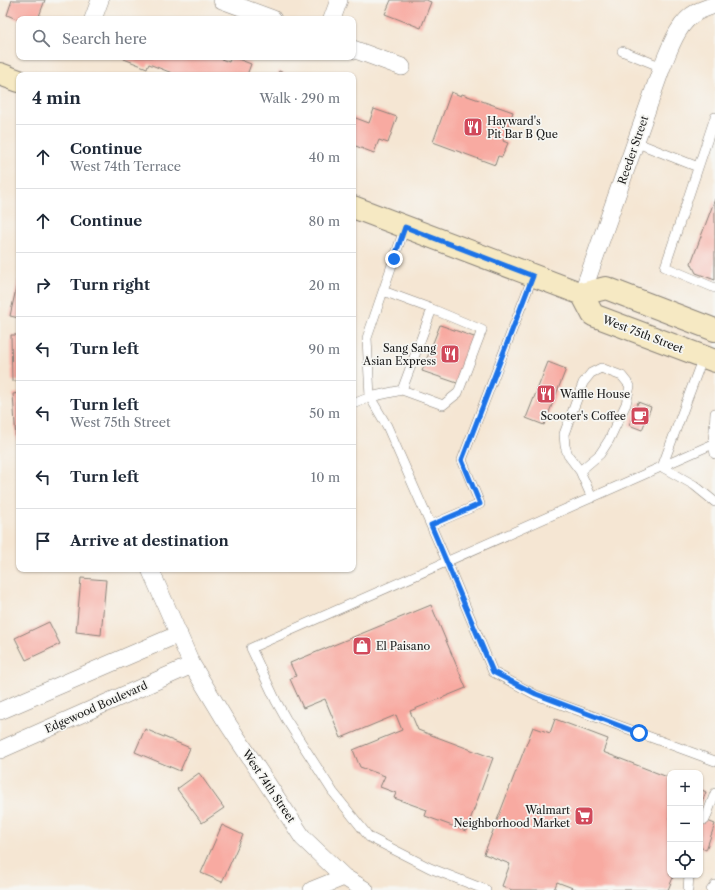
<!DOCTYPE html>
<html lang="en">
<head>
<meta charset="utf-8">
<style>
  :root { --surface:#fff; --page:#f2f2f3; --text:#1f2937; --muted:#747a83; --line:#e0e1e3 }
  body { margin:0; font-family:"Libre Caslon Text",serif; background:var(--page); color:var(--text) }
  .controls { position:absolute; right:12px; bottom:12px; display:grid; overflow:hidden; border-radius:8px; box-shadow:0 1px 3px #0004 }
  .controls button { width:36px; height:36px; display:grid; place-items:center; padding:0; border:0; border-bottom:1px solid var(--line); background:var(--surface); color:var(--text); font:20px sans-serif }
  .stop { position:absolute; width:12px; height:12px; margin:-9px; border:3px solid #1a73e8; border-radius:50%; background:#fff }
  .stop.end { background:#1a73e8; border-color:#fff; box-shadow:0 1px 4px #0008 }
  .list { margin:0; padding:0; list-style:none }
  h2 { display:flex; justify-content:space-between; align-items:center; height:52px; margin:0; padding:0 16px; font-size:17px }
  h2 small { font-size:13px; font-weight:400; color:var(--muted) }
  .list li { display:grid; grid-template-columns:26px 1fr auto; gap:12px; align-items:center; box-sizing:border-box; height:64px; padding:0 16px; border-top:1px solid var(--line) }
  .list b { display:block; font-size:15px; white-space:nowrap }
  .list p { margin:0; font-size:13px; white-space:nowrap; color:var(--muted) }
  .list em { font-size:13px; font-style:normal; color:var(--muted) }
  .icon { flex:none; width:22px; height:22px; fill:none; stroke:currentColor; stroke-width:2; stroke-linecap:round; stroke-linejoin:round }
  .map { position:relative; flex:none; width:715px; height:890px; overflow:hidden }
  .search { position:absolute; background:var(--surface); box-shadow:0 1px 3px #0004; left:16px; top:16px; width:340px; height:44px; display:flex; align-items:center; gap:10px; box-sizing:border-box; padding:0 14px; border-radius:8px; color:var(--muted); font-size:15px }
  .panel { position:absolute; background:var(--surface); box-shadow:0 1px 3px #0004; left:16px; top:72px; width:340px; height:500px; border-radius:8px }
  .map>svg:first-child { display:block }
</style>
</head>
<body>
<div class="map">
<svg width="715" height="890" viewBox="0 0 715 890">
  <rect width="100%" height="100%" fill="#f6f6f2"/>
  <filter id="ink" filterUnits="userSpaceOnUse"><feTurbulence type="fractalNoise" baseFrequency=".025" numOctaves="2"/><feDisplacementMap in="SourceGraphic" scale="8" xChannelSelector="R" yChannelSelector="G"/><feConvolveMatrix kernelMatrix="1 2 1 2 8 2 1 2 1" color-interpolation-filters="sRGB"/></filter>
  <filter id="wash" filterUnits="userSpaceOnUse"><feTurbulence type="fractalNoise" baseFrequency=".012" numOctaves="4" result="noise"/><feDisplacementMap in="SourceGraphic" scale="16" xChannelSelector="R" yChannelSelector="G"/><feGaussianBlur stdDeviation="0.9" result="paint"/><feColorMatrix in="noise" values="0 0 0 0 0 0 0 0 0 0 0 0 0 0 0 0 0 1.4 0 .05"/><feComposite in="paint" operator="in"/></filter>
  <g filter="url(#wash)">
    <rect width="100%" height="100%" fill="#f5e6d3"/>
    <g id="blocks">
      <!-- building -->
      <path fill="#f8aaa1" d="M12,0H45L38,19L19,20L7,15Z
        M391,0H426L431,2L421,28L385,14Z
        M124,57H216L229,62L231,57H233L251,64L247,75H177L149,64L147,68L124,59Z
        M279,71L289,75H277Z
        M451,92L461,96L462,94L513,112L503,141L508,143L502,157L498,156L495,165L433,142Z
        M374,109L397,117L388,143L379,140L374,153L353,145V117L369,123Z
        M715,199V280L696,273L691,263Z
        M18,280H19V318L10,316Z
        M440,325L477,338L460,384L422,371Z
        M11,335H19V381H12Z
        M548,362L566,369L544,425L526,418Z
        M19,393V440H16L13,394Z
        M638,402L651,407L642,430L629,425Z
        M81,578L106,580L101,635L76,632Z
        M431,605L466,688L410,711L418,730L493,758L466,831L425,816L427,810L394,798L396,793L380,787L385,776L360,767L353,750L402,730L396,715L341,738L325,699L303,708L290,679L296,676L290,663Z
        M49,622L60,644L26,660L15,638Z
        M555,719L608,739L603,752L670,778V875H674L668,890H578L557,882L554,890H512L502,886L510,864L484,854L533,727L550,733Z
        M145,729L190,748L180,771L135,752Z
        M199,773L224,808L202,823L177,789Z
        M700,789L706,792L700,807Z
        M700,818L715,824L706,850L700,847Z
        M222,825L243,835L222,882L201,873Z"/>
    </g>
  </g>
  <g filter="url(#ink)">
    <use href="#blocks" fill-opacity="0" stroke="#888178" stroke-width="1"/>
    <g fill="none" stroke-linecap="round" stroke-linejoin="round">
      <!-- service casing -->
      <g stroke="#888178" stroke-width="10">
        <path id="service" d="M622,51L662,67
          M715,117L665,267L715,288
          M635,142L698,167
          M405,227L367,338L370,397L387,426L447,562L493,672L536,695L715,761
          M402,390L443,405L458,393L482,330L432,309
          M353,404L370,397L402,390L432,309L383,291
          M715,413L713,444L715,454
          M662,467L703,357
          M662,467L694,485L715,502
          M580,471L600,454L609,440L626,404L630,386L622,376L601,368L591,373L583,383L564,434L565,446L568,455L580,471L592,498
          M431,525L480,504L462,460L533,276
          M705,820L715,793
          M486,890L430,868L369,837L333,792L286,719L276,701L251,648L713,444
          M688,890L689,875
          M711,890L715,885"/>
      </g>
      <!-- minor casing -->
      <g stroke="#888178" stroke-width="18">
        <path id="minor" d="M222,0L273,19
          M93,19L100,0
          M332,19L339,0
          M353,49L402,67
          M582,294L662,67C670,48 678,22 697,12C703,9 709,7 715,5
          M150,569L192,665L224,718L303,838L344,877L365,890
          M0,711L179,634
          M0,750L192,665
          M312,890L344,877"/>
      </g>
      <!-- secondary casing -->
      <g stroke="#888178" stroke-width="24">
        <path id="secondary" d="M0,74L19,81
          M353,207L582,294L606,288L715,330
          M582,294L593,315L715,361"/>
      </g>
      <!-- service -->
      <use href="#service" stroke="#fff" stroke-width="9"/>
      <!-- minor -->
      <use href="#minor" stroke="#fff" stroke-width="17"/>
      <!-- secondary -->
      <use href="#secondary" stroke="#f6e9c3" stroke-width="22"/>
    </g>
  </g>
  <g fill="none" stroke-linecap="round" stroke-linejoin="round" filter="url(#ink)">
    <!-- route -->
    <path stroke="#1a73e8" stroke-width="5" d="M394,259L405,227L533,276L462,460L480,504L431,525L493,672L536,694L639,733"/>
  </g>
  <!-- icons -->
  <defs>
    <g id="restaurant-square" transform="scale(1)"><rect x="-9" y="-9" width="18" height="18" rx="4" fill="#d1495b" stroke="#f6f6f2"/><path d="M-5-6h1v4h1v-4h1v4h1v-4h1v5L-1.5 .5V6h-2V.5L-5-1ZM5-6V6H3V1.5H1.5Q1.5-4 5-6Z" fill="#fff"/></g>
    <g id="cafe-square" transform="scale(1)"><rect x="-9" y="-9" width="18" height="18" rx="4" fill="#d1495b" stroke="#f6f6f2"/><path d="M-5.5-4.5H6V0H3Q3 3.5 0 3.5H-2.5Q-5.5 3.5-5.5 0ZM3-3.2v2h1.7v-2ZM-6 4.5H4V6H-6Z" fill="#fff"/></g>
    <g id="shop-square" transform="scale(1)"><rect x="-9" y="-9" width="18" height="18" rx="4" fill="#d1495b" stroke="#f6f6f2"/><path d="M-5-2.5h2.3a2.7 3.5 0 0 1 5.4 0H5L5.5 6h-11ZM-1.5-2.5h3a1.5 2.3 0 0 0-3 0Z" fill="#fff"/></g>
    <g id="supermarket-square" transform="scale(1)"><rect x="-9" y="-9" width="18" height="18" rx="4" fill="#d1495b" stroke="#f6f6f2"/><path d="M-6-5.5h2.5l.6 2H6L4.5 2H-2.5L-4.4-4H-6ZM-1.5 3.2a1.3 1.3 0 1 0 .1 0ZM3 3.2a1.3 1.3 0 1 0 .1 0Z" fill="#fff"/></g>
  </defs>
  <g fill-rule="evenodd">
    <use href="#restaurant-square" x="473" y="127"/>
    <use href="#restaurant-square" x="450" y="354"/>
    <use href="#restaurant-square" x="546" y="394"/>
    <use href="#cafe-square" x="640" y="416"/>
    <use href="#shop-square" x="362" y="646"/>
    <use href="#supermarket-square" x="584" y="816"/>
  </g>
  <g text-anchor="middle" stroke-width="3.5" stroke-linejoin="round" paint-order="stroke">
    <!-- poi labels -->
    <g font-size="11" fill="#1c1c1c" stroke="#f6f6f2" text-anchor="start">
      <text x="487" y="125">Hayward's<tspan x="487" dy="13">Pit Bar B Que</tspan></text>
      <text x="436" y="352" text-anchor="end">Sang Sang<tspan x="436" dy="13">Asian Express</tspan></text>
      <text x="560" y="398">Waffle House</text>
      <text x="626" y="420" text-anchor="end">Scooter's Coffee</text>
      <text x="376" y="650">El Paisano</text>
      <text x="570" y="814" text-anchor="end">Walmart<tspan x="570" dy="13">Neighborhood Market</tspan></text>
    </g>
    <!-- street labels -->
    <g font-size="11" fill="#1c1c1c" stroke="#f6f6f2">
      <text transform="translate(633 150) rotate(-71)" y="4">Reeder Street</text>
      <text transform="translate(643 334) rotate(21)" y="4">West 75th Street</text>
      <text transform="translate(96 707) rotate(-24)" y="4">Edgewood Boulevard</text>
      <text transform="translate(269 786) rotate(56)" y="4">West 74th Street</text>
    </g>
  </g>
</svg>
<div class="controls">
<button>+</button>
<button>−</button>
<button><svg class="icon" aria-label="locate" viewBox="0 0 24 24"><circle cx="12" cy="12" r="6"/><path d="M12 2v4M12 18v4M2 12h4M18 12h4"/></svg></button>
</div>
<div class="stop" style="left:639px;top:733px"></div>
<div class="stop end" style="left:394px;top:259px"></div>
<div class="search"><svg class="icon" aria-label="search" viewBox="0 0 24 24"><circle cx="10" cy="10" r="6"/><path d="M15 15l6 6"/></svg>Search here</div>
<section class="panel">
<h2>4 min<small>Walk · 290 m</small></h2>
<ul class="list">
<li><svg class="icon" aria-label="ahead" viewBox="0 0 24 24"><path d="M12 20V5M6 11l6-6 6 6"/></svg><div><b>Continue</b><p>West 74th Terrace</p></div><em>40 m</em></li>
<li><svg class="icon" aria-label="ahead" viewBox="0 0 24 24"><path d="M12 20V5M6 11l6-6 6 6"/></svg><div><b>Continue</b></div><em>80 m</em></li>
<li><svg class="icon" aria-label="right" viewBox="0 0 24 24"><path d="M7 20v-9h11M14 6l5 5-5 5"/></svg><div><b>Turn right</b></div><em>20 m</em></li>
<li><svg class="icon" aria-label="left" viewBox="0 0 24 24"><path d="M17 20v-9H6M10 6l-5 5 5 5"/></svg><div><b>Turn left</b></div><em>90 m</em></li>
<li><svg class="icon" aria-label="left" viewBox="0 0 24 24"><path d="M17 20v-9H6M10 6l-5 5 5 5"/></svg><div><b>Turn left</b><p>West 75th Street</p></div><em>50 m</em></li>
<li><svg class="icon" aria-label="left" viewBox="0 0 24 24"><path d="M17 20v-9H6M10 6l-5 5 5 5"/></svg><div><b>Turn left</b></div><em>10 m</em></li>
<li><svg class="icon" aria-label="arrive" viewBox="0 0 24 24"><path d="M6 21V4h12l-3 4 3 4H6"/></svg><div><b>Arrive at destination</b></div></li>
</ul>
</section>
</div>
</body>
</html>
